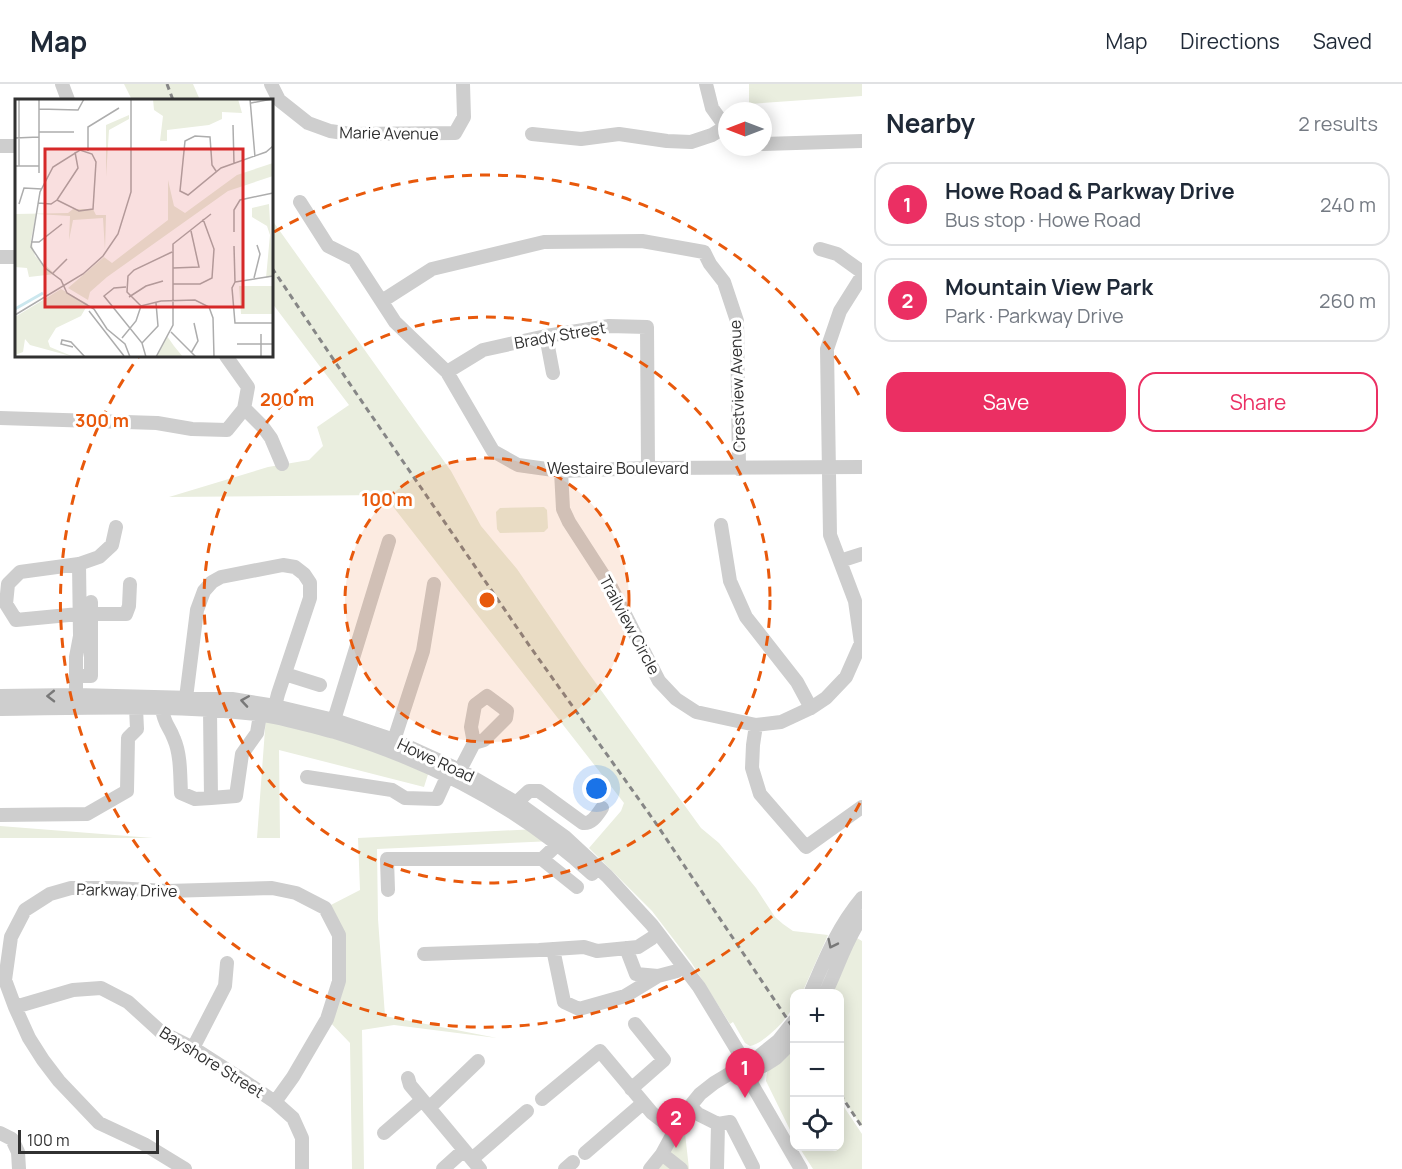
<!DOCTYPE html>
<html lang="en">
<head>
<meta charset="utf-8">
<style>
  :root { --surface:#fff; --page:#f6f6f7; --text:#1f2937; --muted:#747a83; --line:#e0e1e3; --accent:#eb2f63 }
  body { margin:0; font-family:Manrope,sans-serif; background:var(--page); color:var(--text) }
  .controls { position:absolute; right:18px; bottom:18px; display:grid; overflow:hidden; border-radius:12px; box-shadow:0 3px 15px #0003 }
  .controls button { width:54px; height:54px; display:grid; place-items:center; padding:0; border:0; border-bottom:2px solid var(--line); background:var(--surface); color:var(--text); font:30px sans-serif }
  .compass { position:absolute; left:718px; top:18px; width:54px; height:54px; border-radius:50%; background:var(--surface); box-shadow:0 3px 15px #0003; rotate:270deg }
  .scale { position:absolute; left:18px; bottom:15px; width:141px; box-sizing:border-box; padding-left:6px; border:3px solid #313131; border-top:0; font-size:16px; line-height:21px; white-space:nowrap; color:#313131; -webkit-text-stroke:4px #fff; paint-order:stroke }
  .you { position:absolute; left:597px; top:705px; width:21px; height:21px; margin:-15px; border:4px solid #fff; border-radius:50%; background:#1a73e8; box-shadow:0 0 0 9px #1a73e833 }
  .badge { display:grid; place-items:center; width:39px; height:39px; border-radius:50%; background:var(--accent); color:#fff; font-size:20px; font-weight:700 }
  .pin { position:absolute; translate:-50% -50px; filter:drop-shadow(0 2px 3px #0008) }
  .pin::after { content:''; position:absolute; top:32px; width:21px; height:18px; background:inherit; clip-path:polygon(0 0,100% 0,50% 100%) }
  .list { margin:0; padding:0; list-style:none }
  h2 { display:flex; justify-content:space-between; align-items:center; height:78px; margin:0; padding:0 24px; font-size:26px }
  h2 small { font-size:20px; font-weight:400; color:var(--muted) }
  .list li { display:grid; grid-template-columns:39px 1fr auto; gap:18px; align-items:center; box-sizing:border-box; height:84px; margin:0 12px 12px; padding:0 12px; border:2px solid var(--line); border-radius:18px }
  .list b { display:block; font-size:22px; white-space:nowrap }
  .list p { margin:0; font-size:20px; white-space:nowrap; color:var(--muted) }
  .list em { font-size:20px; font-style:normal; color:var(--muted) }
  .actions { display:flex; gap:12px; padding:18px 24px }
  .actions a { flex:1; padding:14px 0; border:2px solid var(--accent); border-radius:18px; text-align:center; font-size:21px; color:var(--accent) }
  .actions .main { background:var(--accent); color:#fff }
  .icon { flex:none; width:33px; height:33px; fill:none; stroke:currentColor; stroke-width:2; stroke-linecap:round; stroke-linejoin:round }
  .map { position:relative; flex:none; width:862px; height:1085px; overflow:hidden }
  header { display:flex; align-items:center; gap:36px; box-sizing:border-box; height:84px; padding:0 30px; background:var(--surface); border-bottom:2px solid var(--line) }
  header strong { font-size:28px }
  nav { display:flex; gap:33px; margin-inline-start:auto; font-size:21px }
  main { display:flex }
  aside { flex:1; background:var(--surface) }
  .map>svg:first-child { display:block }
</style>
</head>
<body>
<header>
<strong>Map</strong>
<nav><a>Map</a><a>Directions</a><a>Saved</a></nav>
</header>
<main>
<div class="map">
<svg width="862" height="1085" viewBox="0 0 862 1085">
  <rect width="100%" height="100%" fill="#fff"/>
  <!-- green -->
  <path fill="#eaeedf" d="M124,0H193L200,16H132Z
    M749,0H862V12L749,20Z
    M272,136L451,387L481,442L517,485L582,580L701,744L719,759L756,804L775,833L783,840L793,847L828,851L802,909L794,910C794,913 795,916 794,919C792,932 763,960 750,962L745,959L733,938L730,940L691,878L652,827L589,764L621,727L624,719L384,411L169,413L268,383L309,376L323,362L317,343L349,321L272,219Z
    M544,423L547,426L548,444L544,448L500,449L497,445L496,428L500,424Z
    M266,632L430,684L424,703L279,666L280,754H257Z
    M0,742L153,754H0Z
    M536,745L554,757L377,765L378,835L385,932L497,954L394,941L362,946L364,1085H352L350,959L327,935L339,851L325,824L360,806L358,754Z
    M850,850L862,857V1043L840,1010V910H825Z
    M794,966V1054L766,997L767,988Z
    M840,1017L862,1050V1085H813L799,1063L840,1062Z
    M683,1031L689,1085H650Z"/>
  <g fill="none" stroke-linecap="round" stroke-linejoin="round">
    <!-- minor -->
    <path stroke="#cecece" stroke-width="14" d="M62,0L68,16
      M271,0L279,16L308,39L330,47L351,50L455,49L464,33L463,0
      M706,0L712,24L727,45
      M532,50L581,55L619,50L667,57L691,58L712,51L725,43
      M763,60L862,57
      M0,62H16
      M300,118L328,162L354,175L395,238L447,288L493,367L518,381L561,387L648,384L862,383
      M820,165L837,170L862,188
      M0,173H16
      M382,217L432,185L544,158L642,157L704,168L710,180L724,198L737,237L739,385
      M546,252L553,289
      M447,288L483,266L546,252L609,242L647,243L648,384
      M244,324L263,343L271,354L282,380
      M0,334L157,339L192,345L227,346L244,325L248,303L226,272
      M561,387L563,425L569,438L611,503L659,597L676,615L696,628L756,641L781,638L811,624L826,614L846,593L861,559L855,517L830,451L827,265L840,227L862,192
      M721,441L730,497L746,533L797,598L811,624
      M840,477L862,470
      M79,530L16,536L6,520L8,500L20,488L79,480L99,473L112,461L116,443
      M91,530H126L129,522L130,500
      M285,590L320,601
      M76,592H91V518
      M76,611V573L80,552L79,480
      M0,612L76,611L232,615L275,622L334,636L394,656L460,686L522,722L565,753L607,792L652,841L699,903L739,969L743,985L801,1085
      M186,614L197,526L204,507L212,498L221,493L283,481L295,483L304,490L310,499V514L278,610L275,622
      M162,624C164,641 169,641 174,655C181,671 180,692 181,709L195,715L211,714L210,626
      M0,625C88,624 176,620 264,631C288,635 312,642 335,648C429,677 520,723 592,790
      M334,636L389,457
      M756,641L753,661L752,684L760,710L806,763L862,723
      M394,656L423,567L434,500
      M460,686L474,659L471,643L475,621L487,612L507,627L506,634L484,656L474,659
      M307,693L392,706L405,714L437,715L447,693
      M211,714L236,712L242,670L257,649L260,631
      M517,718L529,707H539L583,739C592,740 597,731 602,724
      M0,731L87,730L127,707L128,654L137,645L136,624
      M542,775L577,803
      M388,806L387,775H542L558,760
      M626,864L636,890L658,892L677,887
      M553,865L564,918L579,925L625,912L658,892
      M424,870L539,866L584,863L597,867L638,863L652,854
      M810,910C825,875 837,844 862,814
      M825,910C838,884 845,857 862,833
      M15,923L73,906L101,904L128,918L161,948L193,964L238,993L275,1018L293,1034L302,1054V1085
      M193,964L225,902L227,879
      M743,985L778,957L794,937
      M408,994L410,1001L480,1085
      M631,1005L664,976L635,940
      M542,1015L600,967L652,1029L665,1039L677,1042
      M690,1022L698,1030L718,1040
      M429,1024L478,977
      M0,1049L12,1055L18,1068L19,1085
      M384,1049L422,1016
      M585,1069L643,1019
      M662,1070L681,1085
      M472,1075L527,1027
      M185,1085L144,1060L99,1039L59,997L43,976L29,954L15,923L5,896L11,853L25,826L50,810L71,804H114L167,807L272,804L296,809L325,824L339,851V897L327,935L293,993L275,1018
      M443,1085L464,1066
      M565,1085L573,1078
      M650,1085L662,1070L683,1031L700,1010L714,999L729,990L743,985L758,984L765,981L776,974L794,956
      M717,1085L718,1040L730,1038L753,1083"/>
    <!-- rail -->
    <path stroke="#868686" stroke-width="3" stroke-dasharray="6 4.5" stroke-linecap="butt" d="M167,0L173,16
      M272,184L356,309L531,564L655,738L794,945
      M840,1010L862,1043"/>
  </g>
  <!-- one-way arrows -->
  <defs><path id="oneway-chevron" d="M-2-3.5L2.5 0L-2 3.5" fill="none" stroke-width="1.6" stroke-linecap="round" stroke-linejoin="round" transform="scale(1.5)"/></defs>
  <g stroke="#787878">
    <use href="#oneway-chevron" transform="translate(51 612) rotate(179)"/>
    <use href="#oneway-chevron" transform="translate(245 617) rotate(-171)"/>
    <use href="#oneway-chevron" transform="translate(832 860) rotate(116)"/>
  </g>
  <!-- distance rings -->
  <circle cx="487" cy="516" r="142" fill="#e8590c" fill-opacity=".12"/>
  <g fill="none" stroke="#e8590c" stroke-width="3" stroke-dasharray="10 8">
    <circle cx="487" cy="516" r="142"/>
    <circle cx="487" cy="516" r="283"/>
    <path d="M860 719A425 425 0 1 1 139 272M274 148A425 425 0 0 1 860 313"/>
  </g>
  <g text-anchor="middle" stroke-width="6" stroke-linejoin="round" paint-order="stroke">
    <!-- street labels -->
    <g font-size="16" fill="#313131" stroke="#fff">
      <text transform="translate(389 49) rotate(1)" y="6">Marie Avenue</text>
      <text transform="translate(560 251) rotate(-10)" y="6">Brady Street</text>
      <text transform="translate(737 302) rotate(-92)" y="6">Crestview Avenue</text>
      <text x="618" y="390">Westaire Boulevard</text>
      <text transform="translate(630 541) rotate(62)" y="6">Trailview Circle</text>
      <text transform="translate(436 676) rotate(25)" y="6">Howe Road</text>
      <text transform="translate(127 806) rotate(1)" y="6">Parkway Drive</text>
      <text transform="translate(212 978) rotate(32)" y="6">Bayshore Street</text>
    </g>
  </g>
  <!-- overview -->
  <g transform="translate(15 15)">
    <rect width="258" height="258" fill="#fff"/>
    <path d="M138,0H223L227,14L207,13V20L194,26L152,31V42H145L148,17L139,11ZM114,16V20L94,31L91,78V26ZM258,64V77L213,92L92,178L75,193L73,201L53,189L89,158L97,164L153,121V81L159,107L170,114L222,76ZM254,105L258,177L251,179L255,136L252,127L237,118V109ZM58,110H78L81,116H91L90,151L88,119L58,121L54,141L55,117L21,115L16,141L20,157L40,175L14,178L12,169L0,168V115L53,114ZM224,187H258V215H226ZM46,190L73,205L66,217L41,229L33,242L35,248L59,258L15,246L10,240L8,253L0,256V218ZM152,237L159,247L168,258H141Z" fill="#eaeedf"/>
    <path fill="none" stroke="#cbe7ee" stroke-width="3" d="M0,210L28,194"/>
    <path fill="none" stroke="#adadad" stroke-width="1.5" d="M24,0V74M235,0L240,58M236,4L257,0M24,10L63,11L69,0M218,26L219,65M24,33H59M0,39L24,38M73,52V28L104,9M0,67H24M4,67V0M201,72L197,66L195,38L180,37L170,42L165,92L173,96L206,69L251,53L258,47M42,101L64,112L78,110L81,63L77,55L65,51L38,68L25,93L16,148L30,169L46,181L52,194L79,210L92,230L110,245L115,258M23,104L36,105L42,101L63,69L60,53M4,105L9,89L27,90M219,133V111L225,101L258,94M16,143H24L47,125M219,147L220,183M157,153L119,171L113,177L112,193L126,207L146,202L180,201L194,208L198,219L199,258M158,169L184,168L176,132M38,174L52,160M239,179L245,155L242,146M220,183L217,189L220,224H258M220,183L258,177M158,185H185L197,179L199,150L188,120M111,188L99,189L89,197L127,244L131,258M114,198L131,187L148,182M74,212L109,257M0,216L68,175L88,157L103,135L116,93V0M156,233L181,258M107,239L121,222L126,207M127,244L143,227L141,204M222,245H258M58,248L46,245L47,241L56,243L70,258M176,254L183,242L179,224M141,258L158,226V145L196,115M246,258V235"/>
    <path fill="#d62828" fill-opacity="0.15" stroke="#d62828" stroke-width="3" d="M30,50H228V208H30Z"/>
    <rect width="258" height="258" fill="none" stroke="#313131" stroke-width="3"/>
  </g>
  <circle cx="487" cy="516" r="9" fill="#e8590c" stroke="#fff" stroke-width="3"/>
  <g font-size="18" text-anchor="middle" font-weight="bold" fill="#e8590c" stroke="#fff" stroke-width="6" stroke-linejoin="round" paint-order="stroke">
    <text x="287" y="322">200 m</text>
    <text x="102" y="343">300 m</text>
    <text x="387" y="422">100 m</text>
  </g>
</svg>
<div class="controls">
<button>+</button>
<button>−</button>
<button><svg class="icon" aria-label="locate" viewBox="0 0 24 24"><circle cx="12" cy="12" r="6"/><path d="M12 2v4M12 18v4M2 12h4M18 12h4"/></svg></button>
</div>
<svg class="compass" viewBox="-18 -18 36 36"><path d="M0-13l5 13h-10z" fill="#e53935"/><path d="M0 13l5-13h-10z" fill="#747a83"/></svg>
<div class="scale">100 m</div>
<div class="you"></div>
<div class="pin badge" style="left:745px;top:1014px">1</div>
<div class="pin badge" style="left:676px;top:1064px">2</div>
</div>
<aside>
<h2>Nearby<small>2 results</small></h2>
<ul class="list">
<li><span class="badge">1</span><div><b>Howe Road &amp; Parkway Drive</b><p>Bus stop · Howe Road</p></div><em>240 m</em></li>
<li><span class="badge">2</span><div><b>Mountain View Park</b><p>Park · Parkway Drive</p></div><em>260 m</em></li>
</ul>
<div class="actions"><a class="main">Save</a><a>Share</a></div>
</aside>
</main>
</body>
</html>
